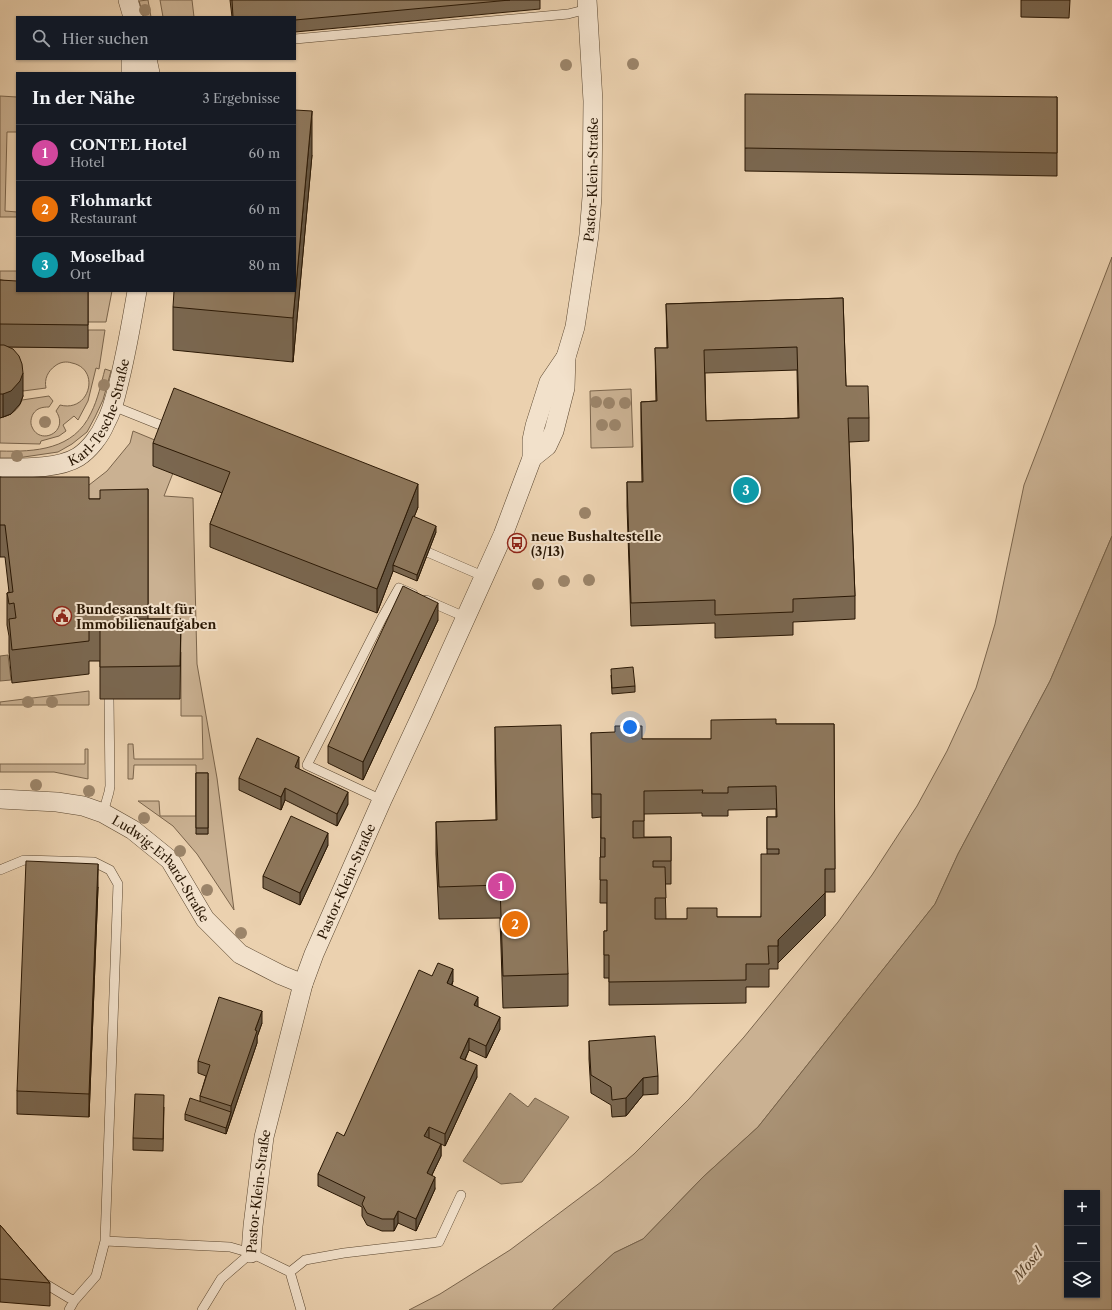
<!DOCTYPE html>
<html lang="de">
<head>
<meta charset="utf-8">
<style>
  :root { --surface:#171b24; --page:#242831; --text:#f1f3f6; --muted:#9ea1a6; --line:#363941; --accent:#db2777 }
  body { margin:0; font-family:"Libre Caslon Text",serif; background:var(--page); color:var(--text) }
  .controls { position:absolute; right:12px; bottom:12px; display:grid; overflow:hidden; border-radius:0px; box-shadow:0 1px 3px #0004 }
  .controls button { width:36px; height:36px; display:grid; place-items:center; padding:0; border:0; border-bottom:1px solid var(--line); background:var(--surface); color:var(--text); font:20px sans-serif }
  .you { position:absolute; left:630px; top:727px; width:14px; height:14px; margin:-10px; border:3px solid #fff; border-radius:50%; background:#1a73e8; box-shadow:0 0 0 6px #1a73e833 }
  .badge { display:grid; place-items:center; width:26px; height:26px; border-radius:50%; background:var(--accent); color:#fff; font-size:13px; font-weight:700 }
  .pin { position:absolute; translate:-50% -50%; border:2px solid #fff; box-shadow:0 1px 4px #0006 }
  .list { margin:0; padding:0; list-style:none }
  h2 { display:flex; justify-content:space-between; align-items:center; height:52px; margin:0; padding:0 16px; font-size:17px }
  h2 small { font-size:13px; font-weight:400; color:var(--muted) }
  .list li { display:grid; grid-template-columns:26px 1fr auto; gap:12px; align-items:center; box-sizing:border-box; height:56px; padding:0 16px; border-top:1px solid var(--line) }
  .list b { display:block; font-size:15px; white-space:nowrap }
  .list p { margin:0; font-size:13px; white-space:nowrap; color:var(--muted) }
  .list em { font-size:13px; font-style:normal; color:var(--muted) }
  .icon { flex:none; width:22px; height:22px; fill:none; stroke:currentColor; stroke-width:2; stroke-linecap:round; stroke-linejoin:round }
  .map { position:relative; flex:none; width:1112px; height:1310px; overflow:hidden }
  .search { position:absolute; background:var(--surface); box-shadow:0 1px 3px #0004; left:16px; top:16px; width:280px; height:44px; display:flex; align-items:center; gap:10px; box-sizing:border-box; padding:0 14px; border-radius:0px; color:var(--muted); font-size:15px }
  .panel { position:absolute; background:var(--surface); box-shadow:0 1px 3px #0004; left:16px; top:72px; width:280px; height:220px; border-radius:0px }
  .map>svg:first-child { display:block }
</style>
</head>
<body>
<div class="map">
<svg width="1112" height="1310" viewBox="0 0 1112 1310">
  <rect width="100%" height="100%" fill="#ebd1af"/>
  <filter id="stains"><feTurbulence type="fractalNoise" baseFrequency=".005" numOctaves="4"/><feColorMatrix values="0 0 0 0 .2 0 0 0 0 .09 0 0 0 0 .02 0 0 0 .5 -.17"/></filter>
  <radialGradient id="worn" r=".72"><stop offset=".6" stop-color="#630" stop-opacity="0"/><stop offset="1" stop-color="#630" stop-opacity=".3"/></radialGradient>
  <!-- green -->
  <path fill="#cab192" stroke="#7a644b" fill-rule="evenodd" d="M148,0L151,17H144L139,1Z
    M160,0H192L194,17H163Z
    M0,96L17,97V132H7L5,211L17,212V217H0Z
    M1112,257V536L1050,681L958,854L935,904L758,1127L703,1177L643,1239L614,1253L552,1310H409L440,1294L510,1250L601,1182L634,1154L689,1099L744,1037L838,922L872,875L917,806L947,751L976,688L995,624L1024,485Z
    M0,271H17V291H112L106,322H88L0,304Z
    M88,330H105L99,369L96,368L88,401L78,420L74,416L63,425L66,431L59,436L41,441L40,444L0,443V418C11,415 18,411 22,400L49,396L53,401L49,407C42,407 37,408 33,414C31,418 30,423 32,427C40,446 70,432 56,411L60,405C90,413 101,369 72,363C66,361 60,362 55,366C48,371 44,379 46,388L23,391L22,387L0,347L88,348Z
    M105,369L111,371L103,400L95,417L87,432L72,444L58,452L17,458H0V451C35,452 74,450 91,413C98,399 101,384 105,369Z
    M631,389L633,447L591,448L590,391Z
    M133,431L162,443L173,473L164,496L193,498L197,664L217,778L234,910L197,854L173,826L138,801H159L160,816H196V765H134L133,779H128V744H133L134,759H203L202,716H181V652L0,488L89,485L107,471L130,443ZM208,779V834H196Z
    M89,691V705H0V702Z
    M85,749H88V779L54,772H0V764H85Z"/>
  <!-- water -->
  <path fill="#a99275" stroke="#766148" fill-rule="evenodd" d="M1112,536V1310H552L614,1253L643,1239L703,1177L758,1127L935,904L958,854L1050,681ZM1067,1193H1097V1295H1067Z
    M8,655L11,680L0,681V656Z
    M510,1093L528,1107L535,1098L569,1117L522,1182L501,1184L463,1161Z"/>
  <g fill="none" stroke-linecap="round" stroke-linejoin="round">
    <!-- lane casing -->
    <g stroke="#5a462f" stroke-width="10">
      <path id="lane" d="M295,39L568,14L588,9
        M113,406L168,428
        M418,548L485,577
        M426,600L465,617
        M382,800L307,765L382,618L399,588L413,594
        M103,813L109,792L110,786L109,699
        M0,870L24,860L94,862L110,870L118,884L105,1241L230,1247L251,1253L290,1272L301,1310
        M290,1272L305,1260L344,1253L439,1242L461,1195
        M42,1280L44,1283L74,1301L96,1276L105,1241
        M69,1310L74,1301
        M202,1310L221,1279L251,1253"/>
    </g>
    <!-- street casing -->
    <g stroke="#5a462f" stroke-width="20">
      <g id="street">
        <path d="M128,0L133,17"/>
        <path d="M131,59V73"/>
        <path d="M147,59L150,73"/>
        <path id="s1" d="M532,458L547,446L554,431L565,388L566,357L575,327L589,235L592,197L593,101L587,0"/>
        <path id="s2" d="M0,468C22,468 59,469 78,457C89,450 100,436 105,424C113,410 116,394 120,378C127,349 132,320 137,291"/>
        <path id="s3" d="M0,799L57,802L83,806L103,813L133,830L170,860L205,919L240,954L281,975L303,984"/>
        <path id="s4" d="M251,1253L253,1226L264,1137L303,984L314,954L382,800L423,712L503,535L532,458V440L535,426L549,382L566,357"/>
      </g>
    </g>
    <!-- lane -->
    <use href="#lane" stroke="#f2e1cb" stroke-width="9"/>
    <!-- street -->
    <use href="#street" stroke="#f2e1cb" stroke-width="19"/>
  </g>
  <!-- trees -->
  <g fill="#9b8469">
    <circle cx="145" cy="10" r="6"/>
    <circle cx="633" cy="64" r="6"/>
    <circle cx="566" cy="65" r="6"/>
    <circle cx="104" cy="385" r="6"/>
    <circle cx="596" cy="402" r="6"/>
    <circle cx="609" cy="403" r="6"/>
    <circle cx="625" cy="403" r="6"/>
    <circle cx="45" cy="422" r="6"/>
    <circle cx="602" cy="425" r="6"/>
    <circle cx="615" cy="425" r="6"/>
    <circle cx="17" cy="456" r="6"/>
    <circle cx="585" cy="513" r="6"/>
    <circle cx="589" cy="580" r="6"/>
    <circle cx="564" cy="581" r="6"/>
    <circle cx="538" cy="584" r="6"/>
    <circle cx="28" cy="702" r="6"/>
    <circle cx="52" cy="702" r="6"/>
    <circle cx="36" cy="785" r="6"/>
    <circle cx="89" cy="791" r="6"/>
    <circle cx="144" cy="818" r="6"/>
    <circle cx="180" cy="851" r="6"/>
    <circle cx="207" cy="890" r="6"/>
    <circle cx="241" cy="933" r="6"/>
  </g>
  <!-- wall -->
  <path fill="#7a6750" stroke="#291704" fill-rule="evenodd" d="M230,0H540V9L295,32V17H232Z
    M1021,0H1070L1069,18L1021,17Z
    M1057,97V176L745,171V148Z
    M312,155L293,362L173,350V307Z
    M0,280L88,291V348L8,347L23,396L20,404L11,414L3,417L0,418Z
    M843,298L846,386L869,418V441L849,442L855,596V619L793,622V635L715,638V623L631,626L627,506V482H642L641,425V402L656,401L655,348H667L666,304ZM797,370L798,418L706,421L705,373Z
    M153,443L418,507L414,517L436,532L417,581L393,571L377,613L210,547V524L222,493L153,466Z
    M0,477L89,499H100L148,489V619H181L180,699H100V661H89V674L12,683L9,652V636L7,625V593L9,592L5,557H0Z
    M438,620L363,780L328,763V746Z
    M611,675L635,686V692L612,694Z
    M776,724H834L835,892H825V916L778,963V969H769V987H746V1003L609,1005V978H604V931H607V903H600L601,817L592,818L591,733L642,739H711ZM776,809V817H767V854L761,917H717L687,919H666L665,884H671V837H644V814L702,813V816H728V810Z
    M495,727L568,974V1006L503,1008L500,918L439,919L436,854V822L496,820L495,760Z
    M299,769L348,804L337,826L285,800L281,810L239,790V778Z
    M196,773H208V834H196Z
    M328,845L300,905L263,888V876Z
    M98,887L89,1117L17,1114V1091Z
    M432,976L453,981L452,985L478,1007L500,1029L486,1058L469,1050L465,1060L477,1077L445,1146L441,1144V1156L432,1175L435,1189L416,1231L398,1223L394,1231H382L367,1225L362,1216V1207L318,1186V1174L344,1136Z
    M262,1023L257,1037V1043L226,1134L185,1120V1114L200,1101V1096L206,1076L198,1073V1061Z
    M589,1041L658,1076V1094L643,1095L626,1116L612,1117L611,1105L591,1093L589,1059Z
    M164,1107L163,1151L133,1150V1138Z
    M0,1225L50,1283V1306L0,1302Z"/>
  <!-- shaded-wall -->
  <path fill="#635441" stroke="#291704" d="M312,111V155L293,362V318Z
    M23,373V396L20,404L11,414L3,417V394Z
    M418,484V507L395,566L393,565V571L377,613V589Z
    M436,526V532L417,581V575Z
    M438,603V620L363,780V762Z
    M299,757V770L295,767Z
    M285,788V800L281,810V797Z
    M348,792V804L337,826V814Z
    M328,833V845L300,905V893Z
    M98,864V887L89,1117V1094Z
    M825,893V916L778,963V940Z
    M453,969V981L447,995V983Z
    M478,997V1009L474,1005Z
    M262,1011V1023L257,1037V1043L226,1134V1128L231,1112V1106L255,1030Z
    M500,1017V1029L486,1058V1046Z
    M469,1038V1050L460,1070V1058Z
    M477,1065V1077L445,1146V1134Z
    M643,1078V1095L626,1116V1098Z
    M429,1127V1139L424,1136Z
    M441,1144V1156L427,1185V1173Z
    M435,1177V1189L416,1231V1219Z
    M398,1211V1223L394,1231V1219Z"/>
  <!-- building -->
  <path fill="#8e785d" stroke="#291704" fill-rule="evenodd" d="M232,0H510L295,20V17H233Z
    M745,94L1057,97V153L745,148Z
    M295,110L312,111L293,318L173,307L174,291H295Z
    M0,280L17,281V291H88V325L0,324Z
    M843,298L846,386H868L869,418H848L855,596L793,599V612L715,615V600L631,603L627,482H643L641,402L657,401L655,348H668L666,304ZM797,347L799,418L706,421L704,350Z
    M0,345H4L13,349L19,356L22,364L23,373L20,381L11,391L3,394H0Z
    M174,388L418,484L377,589L210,524L230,472L153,443Z
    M0,477H89V499H100V490L148,489V607L137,608V619H181L180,666L100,667V628H89V641L12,650L9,619L16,618L14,603L9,604L8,598L7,593L13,592L5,525H0Z
    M413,516L436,526L417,575L393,565Z
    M403,586L438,603L363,762L328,746Z
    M633,667L635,686L612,688L611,669Z
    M776,719V724H834L835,869H825V893L778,940V946H768L769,964H746V980L609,982V955H604V931H607V880H600V857H605V838H601V794H592L591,733L615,732V726H642V739H711V720ZM776,786L777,817H767V849H779V854H761V917H717V908H687V919H655V898H666L665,867H653V861H671V837L633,838V821H644V791L703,790L702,793H728V787Z
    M561,725L568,974L503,976L500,885L439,887L436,822L497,820L495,727Z
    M257,738L299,757L295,767L348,792L337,814L285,788L281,797L239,778Z
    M196,773H208V828H196Z
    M291,816L328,833L300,893L263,876Z
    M26,861L98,864L89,1094L17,1091Z
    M438,963L453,969L447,983L478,997L474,1005L500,1017L486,1046L469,1038L460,1058L477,1065L445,1134L429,1127L424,1136L441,1144L427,1173L435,1177L416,1219L398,1211L394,1219H382L367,1213L362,1204L365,1197L318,1174L337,1132L344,1136L419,970L432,976Z
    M219,997L262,1011L255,1030L257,1031L231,1106L200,1096L210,1065L198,1061Z
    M655,1036L658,1076L643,1078L626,1098L612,1100L611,1087L591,1075L589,1041Z
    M135,1094L164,1095L163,1139L133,1138Z
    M190,1098L231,1112L226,1128L185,1114Z
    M0,1225L50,1283L0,1279Z"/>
  <!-- icons -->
  <defs>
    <g id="bus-ring" transform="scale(1)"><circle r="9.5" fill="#f2e1cb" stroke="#8f2418" stroke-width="1.5"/><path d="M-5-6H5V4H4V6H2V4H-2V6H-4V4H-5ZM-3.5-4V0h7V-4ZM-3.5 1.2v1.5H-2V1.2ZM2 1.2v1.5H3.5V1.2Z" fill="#8f2418"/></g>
    <g id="civic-ring" transform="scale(1)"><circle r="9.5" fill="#f2e1cb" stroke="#8f2418" stroke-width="1.5"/><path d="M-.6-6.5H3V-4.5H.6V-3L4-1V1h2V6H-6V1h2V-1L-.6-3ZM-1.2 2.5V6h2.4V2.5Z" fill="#8f2418"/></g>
  </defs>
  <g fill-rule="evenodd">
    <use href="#bus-ring" x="517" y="543"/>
    <use href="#civic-ring" x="62" y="616"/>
  </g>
  <g text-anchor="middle" stroke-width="4" stroke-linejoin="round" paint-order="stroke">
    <!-- street labels -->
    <g font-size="13" fill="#291704" stroke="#f2e1cb">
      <text dy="5" stroke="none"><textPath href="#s1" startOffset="291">Pastor-Klein-Straße</textPath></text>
      <text dy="5" stroke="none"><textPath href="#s2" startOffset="130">Karl-Tesche-Straße</textPath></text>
      <text dy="5" stroke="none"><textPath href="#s3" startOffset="187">Ludwig-Erhard-Straße</textPath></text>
      <text dy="5" stroke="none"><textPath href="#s4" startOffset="386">Pastor-Klein-Straße</textPath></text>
      <text dy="5" stroke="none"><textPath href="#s4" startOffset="62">Pastor-Klein-Straße</textPath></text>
    </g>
    <!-- poi labels -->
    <g font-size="13" font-weight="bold" fill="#291704" stroke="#f2e1cb" text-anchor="start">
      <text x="531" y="541">neue Bushaltestelle<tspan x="531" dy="15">(3/13)</tspan></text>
      <text x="76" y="614">Bundesanstalt für<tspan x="76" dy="15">Immobilienaufgaben</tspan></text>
    </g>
    <!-- water labels -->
    <g font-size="14" font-style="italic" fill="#5c4831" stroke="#f2e1cb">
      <text transform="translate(1028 1264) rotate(-50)" y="5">Mosel</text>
    </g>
  </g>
  <rect width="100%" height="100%" filter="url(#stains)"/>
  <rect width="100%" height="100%" fill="url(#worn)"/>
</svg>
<div class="controls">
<button>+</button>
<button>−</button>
<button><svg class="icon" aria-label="layers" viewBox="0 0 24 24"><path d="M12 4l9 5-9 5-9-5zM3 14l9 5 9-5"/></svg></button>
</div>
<div class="you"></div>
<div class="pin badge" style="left:501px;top:886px;background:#d1479c">1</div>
<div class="pin badge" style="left:515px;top:924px;background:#e8710a">2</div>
<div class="pin badge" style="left:746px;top:490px;background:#0f9aa8">3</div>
<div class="search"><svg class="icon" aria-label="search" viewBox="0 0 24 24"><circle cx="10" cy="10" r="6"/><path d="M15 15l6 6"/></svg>Hier suchen</div>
<section class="panel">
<h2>In der Nähe<small>3 Ergebnisse</small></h2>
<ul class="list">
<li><span class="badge" style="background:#d1479c">1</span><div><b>CONTEL Hotel</b><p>Hotel</p></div><em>60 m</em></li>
<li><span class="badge" style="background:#e8710a">2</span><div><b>Flohmarkt</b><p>Restaurant</p></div><em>60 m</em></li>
<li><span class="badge" style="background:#0f9aa8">3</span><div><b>Moselbad</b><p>Ort</p></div><em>80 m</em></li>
</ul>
</section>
</div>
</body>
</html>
